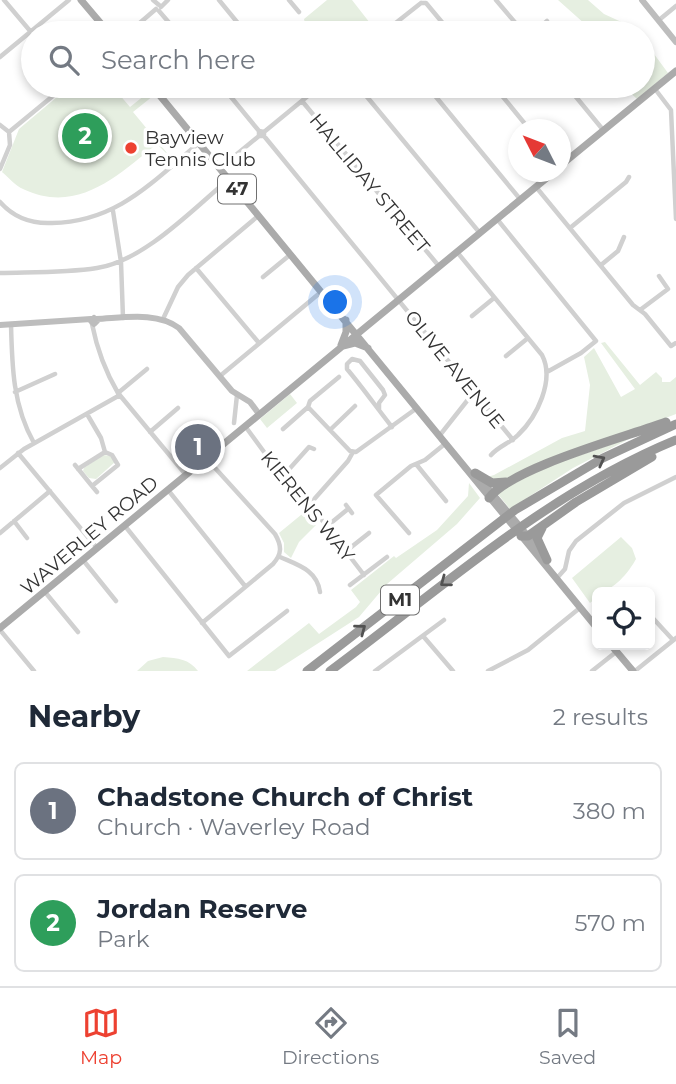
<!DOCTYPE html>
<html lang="en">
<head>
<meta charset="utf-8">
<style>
  :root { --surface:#fff; --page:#f6f6f7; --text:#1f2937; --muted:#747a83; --line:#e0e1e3; --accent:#ed4131 }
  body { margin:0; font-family:Montserrat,sans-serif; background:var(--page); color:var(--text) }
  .controls { position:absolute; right:21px; bottom:21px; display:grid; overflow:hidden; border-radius:10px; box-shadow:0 4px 10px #0003 }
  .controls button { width:63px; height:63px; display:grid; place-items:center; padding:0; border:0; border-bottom:2px solid var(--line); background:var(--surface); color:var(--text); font:35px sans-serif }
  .compass { position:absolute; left:508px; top:119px; width:63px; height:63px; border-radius:50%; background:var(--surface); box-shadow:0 4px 10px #0003; rotate:312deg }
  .you { position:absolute; left:336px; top:303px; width:24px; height:24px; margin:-18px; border:5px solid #fff; border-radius:50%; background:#1a73e8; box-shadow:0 0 0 10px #1a73e833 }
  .badge { display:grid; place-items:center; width:46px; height:46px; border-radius:50%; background:var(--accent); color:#fff; font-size:23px; font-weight:700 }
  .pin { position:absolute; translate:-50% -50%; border:4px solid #fff; box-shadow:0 2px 7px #0006 }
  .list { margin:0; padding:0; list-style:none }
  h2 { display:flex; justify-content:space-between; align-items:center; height:91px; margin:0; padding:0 28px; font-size:30px }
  h2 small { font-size:23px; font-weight:400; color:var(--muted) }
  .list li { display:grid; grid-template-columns:46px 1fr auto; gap:21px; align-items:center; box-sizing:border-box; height:98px; margin:0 14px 14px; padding:0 14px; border:2px solid var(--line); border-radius:10px }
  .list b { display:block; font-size:26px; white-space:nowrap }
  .list p { margin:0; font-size:23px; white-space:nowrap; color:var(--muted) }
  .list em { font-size:23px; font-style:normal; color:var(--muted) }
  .icon { flex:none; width:38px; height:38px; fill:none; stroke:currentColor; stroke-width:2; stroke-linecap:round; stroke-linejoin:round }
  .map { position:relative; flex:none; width:676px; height:671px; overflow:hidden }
  .search { position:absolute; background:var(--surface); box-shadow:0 4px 10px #0003; left:21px; right:21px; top:21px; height:77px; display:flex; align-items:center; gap:18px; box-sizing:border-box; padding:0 24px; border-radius:38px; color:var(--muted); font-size:26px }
  .sheet { height:315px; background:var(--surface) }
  nav { display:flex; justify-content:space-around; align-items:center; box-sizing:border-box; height:98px; border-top:2px solid var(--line); background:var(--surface); font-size:19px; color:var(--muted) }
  nav a { display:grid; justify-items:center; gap:4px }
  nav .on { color:var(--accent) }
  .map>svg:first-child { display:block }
</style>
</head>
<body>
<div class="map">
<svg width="676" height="671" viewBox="0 0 676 671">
  <rect width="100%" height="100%" fill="#fff"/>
  <!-- green -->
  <path fill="#e6efe1" d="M327,0H352L377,32L307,33L304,19Z
    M558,0H588L604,14L628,25L636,33H595Z
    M643,39L668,73L637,99L623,86H643Z
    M70,86H112L130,107L150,91L153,96L133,112L172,159L157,144C118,175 78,215 23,189C16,186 9,178 2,172L19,129Z
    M605,342L640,385L656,372L662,378V382H670L676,377V414L502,481L487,477L494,475L562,438L585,431L590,385L584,357L594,348L621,397L635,389L601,343Z
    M290,394L297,403L267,428L260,419Z
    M633,437L573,468L510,509L497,493L543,468Z
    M103,455L111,456L115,462L96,479L89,478L83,471L84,468Z
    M469,483L480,498L457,524L387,584L359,617L275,671H247L309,623L319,634L356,607L360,602L351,590L394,556L396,558L437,530L468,496Z
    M307,510L318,523L299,542L291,558L284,552V543L279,533Z
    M621,537L632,548L636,559C629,572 613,592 597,592V597L590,603L572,578Z
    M163,657C178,658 189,659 198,671H137L148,661Z"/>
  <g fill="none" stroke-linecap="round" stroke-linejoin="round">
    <!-- street -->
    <path stroke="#d0d0d0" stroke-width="4.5" d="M4,0L31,32
      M153,0L159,5
      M219,0L246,33
      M289,0L299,12
      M496,0L524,33
      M421,3H426L451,33
      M161,7L168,0
      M159,11L178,33
      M659,20L676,6
      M128,33L156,9
      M383,33L421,3
      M534,33L547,21
      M0,57L69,0
      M222,86L259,131
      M358,86L479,232
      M427,86L520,199
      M494,86L530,130
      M567,86L604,131
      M655,89L671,110L676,219
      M302,101L438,265
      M0,125L9,132
      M264,132L320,86
      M264,136L513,440
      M220,168L259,136V131L264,132V136H259
      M0,169L10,145L9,132L65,86
      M536,187L633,305L645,314L671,346L676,343
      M0,202C14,218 32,224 52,223C117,222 152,182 199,143
      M113,211L121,262L123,318
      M497,219L596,341L581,353L547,372
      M570,228L626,182L629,177
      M457,252L542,355C555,380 537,417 518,435C510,443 499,446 491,455
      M601,265L618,251L624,237
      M196,268L259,343
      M0,273C32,272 65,273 97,268C144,261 193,209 229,179
      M263,277L291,254
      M640,310L668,289L659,276
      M472,316L494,298
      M163,319L178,287L188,275L258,216
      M11,324C12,367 13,406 34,443
      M92,324C97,349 105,371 118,393L186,475
      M506,356L528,338
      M220,376L321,292
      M15,392L55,374
      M118,393L147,369
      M308,407L350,451L356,452L417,408
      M379,410V403L385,395L383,390L360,361L352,359L347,364V369C363,388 377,408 392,427
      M87,414L101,438L105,452
      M234,423L237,395
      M245,426L289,486L318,515L364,575
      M283,429L308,407L310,401L339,377
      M331,429L355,406
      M150,432L178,408
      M440,435L474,392
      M18,453L97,548
      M416,464L446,501
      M75,465L92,486
      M0,468L24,449L120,395
      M78,469L105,452
      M283,476L309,447L314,449
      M168,490L245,586
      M97,492L92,486L118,465L112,455L105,452
      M309,505L348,461L353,452
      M346,505L352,513
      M14,521L27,538
      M125,526L229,656L287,611
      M326,527L348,509
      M0,533L50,491
      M409,533L376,495L411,466L425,460L446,443
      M345,552L369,533
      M280,557C298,565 317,570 320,592
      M83,560L116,601
      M557,578L565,569L569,551L576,541L624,503L676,477
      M350,585L387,557
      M45,592L78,632
      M650,615L673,640
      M202,623L273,564C282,554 282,546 275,534L206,458
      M0,630L34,671
      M423,636L453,671
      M375,671L444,620
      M488,671L528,650L581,607
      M592,671L616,652
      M635,671L676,638"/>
    <!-- secondary -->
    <path stroke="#bdbdbd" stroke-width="6" d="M642,0L676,42
      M94,318L97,321L94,324L91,321Z
      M96,319C122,318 157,311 179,328L232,391L250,402L259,414
      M0,325L91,319"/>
    <!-- primary -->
    <path stroke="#ababab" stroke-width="7" d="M81,0L109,33
      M152,86L597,628
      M560,166L676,71
      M341,345L346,332V320
      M343,346L355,343L368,348
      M479,478L541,552
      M0,628L554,172
      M611,645L633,671"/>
    <!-- highway -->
    <path stroke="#9a9a9a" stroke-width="9" d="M475,473L492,483L506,482
      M489,498C513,467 626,437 666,422
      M542,528L537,538L547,560
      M521,536H528L576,502L652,457
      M307,671L515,510L603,458L676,424
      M330,671C442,588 545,494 676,440"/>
  </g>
  <!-- one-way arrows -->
  <defs><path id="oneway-chevron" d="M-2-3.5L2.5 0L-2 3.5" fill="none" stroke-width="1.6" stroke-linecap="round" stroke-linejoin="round" transform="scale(1.75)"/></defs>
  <g stroke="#525252">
    <use href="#oneway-chevron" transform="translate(600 460) rotate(-28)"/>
    <use href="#oneway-chevron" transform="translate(445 582) rotate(143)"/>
    <use href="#oneway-chevron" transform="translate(361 629) rotate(-37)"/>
  </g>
  <!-- markers -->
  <circle fill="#ed4131" stroke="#fff" stroke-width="2.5" cx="131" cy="148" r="7"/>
  <g text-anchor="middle" stroke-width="7" stroke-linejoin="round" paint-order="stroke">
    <!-- shield labels -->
    <g fill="#fff" stroke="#707070" stroke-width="2">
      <rect x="218" y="174.5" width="38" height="29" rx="5"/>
      <rect x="381" y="585.5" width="38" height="29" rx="5"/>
    </g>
    <g font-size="18" font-weight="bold" fill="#333">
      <text x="237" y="195">47</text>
      <text x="400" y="606">M1</text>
    </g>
    <!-- poi labels -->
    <g font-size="19" fill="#333" stroke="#fff" text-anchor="start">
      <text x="145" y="144">Bayview<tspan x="145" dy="22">Tennis Club</tspan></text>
    </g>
    <!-- street labels -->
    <g font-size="19" fill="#333" stroke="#fff">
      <text transform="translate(370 183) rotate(50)" y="7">HALLIDAY STREET</text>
      <text transform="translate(455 369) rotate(51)" y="7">OLIVE AVENUE</text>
      <text transform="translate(308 506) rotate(51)" y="7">KIERENS WAY</text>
      <text transform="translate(89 535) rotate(-40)" y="7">WAVERLEY ROAD</text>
    </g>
  </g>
</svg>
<div class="controls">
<button><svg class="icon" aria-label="locate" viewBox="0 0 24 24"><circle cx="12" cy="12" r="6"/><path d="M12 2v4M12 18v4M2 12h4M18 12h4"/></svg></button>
</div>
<svg class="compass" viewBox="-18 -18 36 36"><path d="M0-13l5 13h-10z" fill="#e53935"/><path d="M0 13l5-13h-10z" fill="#747a83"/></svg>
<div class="you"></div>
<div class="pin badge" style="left:198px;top:447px;background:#6b7280">1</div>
<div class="pin badge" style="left:85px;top:136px;background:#2e9e5b">2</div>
<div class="search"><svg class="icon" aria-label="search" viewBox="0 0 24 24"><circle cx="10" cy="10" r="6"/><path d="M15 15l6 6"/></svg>Search here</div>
</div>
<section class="sheet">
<h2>Nearby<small>2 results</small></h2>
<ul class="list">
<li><span class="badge" style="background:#6b7280">1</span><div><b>Chadstone Church of Christ</b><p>Church · Waverley Road</p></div><em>380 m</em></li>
<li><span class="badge" style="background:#2e9e5b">2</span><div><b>Jordan Reserve</b><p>Park</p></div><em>570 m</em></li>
</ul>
</section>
<nav>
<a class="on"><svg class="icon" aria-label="map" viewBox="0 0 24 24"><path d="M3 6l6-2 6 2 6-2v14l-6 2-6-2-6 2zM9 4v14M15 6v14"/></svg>Map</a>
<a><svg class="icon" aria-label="directions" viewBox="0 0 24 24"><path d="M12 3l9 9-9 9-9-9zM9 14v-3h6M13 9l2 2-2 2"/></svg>Directions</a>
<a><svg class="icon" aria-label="saved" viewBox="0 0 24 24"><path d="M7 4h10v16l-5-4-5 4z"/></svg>Saved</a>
</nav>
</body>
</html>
